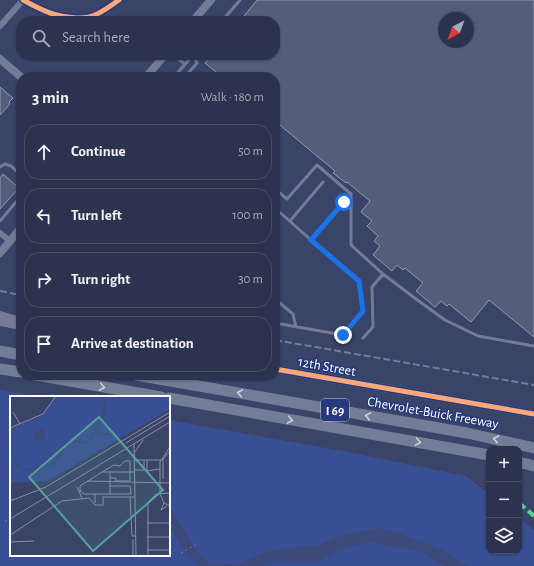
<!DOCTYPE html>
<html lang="en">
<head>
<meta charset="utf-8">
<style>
  :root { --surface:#2b334e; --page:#373f58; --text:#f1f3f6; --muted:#a6aab6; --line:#474e66 }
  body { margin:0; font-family:"Alegreya Sans",sans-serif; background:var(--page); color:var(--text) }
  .controls { position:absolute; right:12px; bottom:12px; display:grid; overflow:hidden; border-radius:8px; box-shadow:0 1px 3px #0004 }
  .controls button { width:36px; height:36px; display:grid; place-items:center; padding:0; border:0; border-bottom:1px solid var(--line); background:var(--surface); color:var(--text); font:20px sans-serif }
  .compass { position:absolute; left:438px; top:12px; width:36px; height:36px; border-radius:50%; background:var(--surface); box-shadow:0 1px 3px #0004; rotate:221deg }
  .stop { position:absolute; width:12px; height:12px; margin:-9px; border:3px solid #1a73e8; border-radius:50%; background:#fff }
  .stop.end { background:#1a73e8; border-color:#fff; box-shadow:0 1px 4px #0008 }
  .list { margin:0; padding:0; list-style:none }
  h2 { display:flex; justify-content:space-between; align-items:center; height:52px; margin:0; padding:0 16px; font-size:17px }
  h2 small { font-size:13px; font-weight:400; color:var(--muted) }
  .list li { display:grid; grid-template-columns:26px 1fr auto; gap:12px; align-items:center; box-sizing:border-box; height:56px; margin:0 8px 8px; padding:0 8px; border:1px solid var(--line); border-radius:16px }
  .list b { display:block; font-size:15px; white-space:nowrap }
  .list em { font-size:13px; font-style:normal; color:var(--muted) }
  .icon { flex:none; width:22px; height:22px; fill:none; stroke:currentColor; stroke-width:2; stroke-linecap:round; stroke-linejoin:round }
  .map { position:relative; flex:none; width:534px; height:566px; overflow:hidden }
  .search { position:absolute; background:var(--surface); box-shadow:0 1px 3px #0004; left:16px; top:16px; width:264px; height:44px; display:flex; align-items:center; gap:10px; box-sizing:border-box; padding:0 14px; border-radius:16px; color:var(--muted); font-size:15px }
  .panel { position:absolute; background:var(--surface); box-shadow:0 1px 3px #0004; left:16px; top:72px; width:264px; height:308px; border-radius:16px }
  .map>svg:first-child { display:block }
</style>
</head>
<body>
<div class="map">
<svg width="534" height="566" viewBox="0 0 534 566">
  <rect width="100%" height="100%" fill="#394468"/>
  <!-- green -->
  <path fill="#394f93" d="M0,390L41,397H11V555H169V420L343,451L466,476L489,494V551H519V518L534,530V566H0Z"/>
  <!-- water -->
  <path fill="#3c4a7b" d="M169,506L198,553L210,563L222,565L239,563L265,552L284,548L318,545L340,536L377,528L399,533L440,549L467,566H444L422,552L370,542L356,545L337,552L319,562H295L277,561L262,566H200L187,554L169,527Z"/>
  <!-- building -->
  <path fill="#545d7a" stroke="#9298ae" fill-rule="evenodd" d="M257,0H534V337L489,300L471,322L449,304L447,306L441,301L435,307L416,291L423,283L405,268L403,270L397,265L392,271L373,255L380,246L374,241L378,236L367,226L372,221L361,212L370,201L347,182L346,183L333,173L335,171L275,121V77H222L205,63L212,55H275V21H240ZM444,18H468V42H444Z
    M0,87L13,98L9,102L10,104L0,115Z
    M3,174L19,188L0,209V178Z"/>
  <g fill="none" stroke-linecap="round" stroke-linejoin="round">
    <!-- path -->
    <path stroke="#747b97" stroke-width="1" stroke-dasharray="2 3" stroke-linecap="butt" d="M5,520L11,525
      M181,553L199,543"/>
    <!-- service -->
    <path stroke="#747b97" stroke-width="3" d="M222,21L240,0
      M173,55L185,64
      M174,77L193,55
      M185,77L197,63L193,55
      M0,167L5,164L11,166L21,175
      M275,189L287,199L317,165L351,194V245L383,274L416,299L445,320L478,336L534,346
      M275,208L311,240
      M0,221L21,196
      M290,221L323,182
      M275,299L293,314L296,327
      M275,323L343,335L363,311L359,281L311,240L344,202
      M363,338L373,327L372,287L383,274"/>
    <!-- minor -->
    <path stroke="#747b97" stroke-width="6" d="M23,0C45,12 63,21 89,17C99,15 110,6 119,0
      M0,26L23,0
      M0,233L10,241"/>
    <!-- tertiary -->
    <path stroke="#747b97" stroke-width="8" d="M193,21L211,0
      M0,59L21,77
      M146,77L165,55
      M0,253L21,228
      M0,315L21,321
      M0,322L21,326
      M275,369L534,414"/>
    <!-- motorway -->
    <path stroke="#747d97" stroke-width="11" d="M0,351L21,355
      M0,369L21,372
      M36,375L161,397
      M136,375L467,433L534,448
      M169,398L489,455
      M519,462L534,466"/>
    <!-- rail -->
    <path stroke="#747d97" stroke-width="2" stroke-dasharray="7 3" stroke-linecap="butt" d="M0,291L21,295
      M275,340L534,385"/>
    <!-- quiet -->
    <path stroke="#53d58f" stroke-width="4" stroke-dasharray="8 4" stroke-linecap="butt" d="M519,503L534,516"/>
    <!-- cycleway casing -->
    <g stroke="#25397c" stroke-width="8">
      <path id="cycleway" d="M23,0C45,12 63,21 89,17C99,15 110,6 119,0
        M275,369L534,414"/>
    </g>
    <!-- cycleway -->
    <use href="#cycleway" stroke="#fea87a" stroke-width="5"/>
  </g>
  <!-- one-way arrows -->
  <defs><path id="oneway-chevron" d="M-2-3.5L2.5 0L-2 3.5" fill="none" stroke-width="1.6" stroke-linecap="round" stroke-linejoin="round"/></defs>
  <g stroke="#ced2db">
    <use href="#oneway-chevron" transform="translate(102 387) rotate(10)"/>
    <use href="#oneway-chevron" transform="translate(240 393) rotate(-170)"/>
    <use href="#oneway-chevron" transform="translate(368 416) rotate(-170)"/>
    <use href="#oneway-chevron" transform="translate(290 420) rotate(10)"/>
    <use href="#oneway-chevron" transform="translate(496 439) rotate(-169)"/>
    <use href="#oneway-chevron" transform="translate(418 442) rotate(10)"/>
  </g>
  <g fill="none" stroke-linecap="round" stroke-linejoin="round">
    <!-- route -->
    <path stroke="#1a73e8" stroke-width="5" d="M343,335L363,311L359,281L311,240L344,202"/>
  </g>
  <g text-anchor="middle" stroke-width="3" stroke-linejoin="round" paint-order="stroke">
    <!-- shield labels -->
    <rect fill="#25397c" stroke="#bec4d8" stroke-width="1" x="321" y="399" width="28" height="22" rx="3"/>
    <g font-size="13" font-weight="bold" fill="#fff">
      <text x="335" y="415">I 69</text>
    </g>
    <!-- street labels -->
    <g font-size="14" fill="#fff" stroke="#25397c">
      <text transform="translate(327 366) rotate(10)" y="5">12th Street</text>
      <text transform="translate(433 412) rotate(10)" y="5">Chevrolet-Buick Freeway</text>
    </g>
  </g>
  <!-- overview -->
  <g transform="translate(10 396)">
    <rect width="160" height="160" fill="#394468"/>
    <path d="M47,0H160V13L38,85L2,87L0,90V33L31,20Z" fill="#394f93"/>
    <path d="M91,0L95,7L96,15L87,35L91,38L98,37L100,39H91L86,37L76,48L62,45L44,68L33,73L16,75L7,71L4,66L0,69L3,63L14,74L35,70L43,66L58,44L78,45L93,20L94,9ZM32,32L36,43L22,45L25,37Z" fill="#3c4a7b"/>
    <path fill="none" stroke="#888fa4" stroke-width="1" d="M3,16L10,28M0,32L33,18L46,0M116,47L160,20M124,48L126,160M160,51L150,66V98L154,107L160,110M125,56L133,44M124,64H151M137,64V75L150,73M125,74H134V64M92,76L104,69L110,70L115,65H120V85H106V82H100M100,76V98M153,83V63L160,55M77,85L160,87M67,91L72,102M85,98H121L120,90H100M120,101L122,140H126M0,105L36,91L160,16M85,107V98H74L70,95V90L92,76H125M154,107L151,114L157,110M0,123L160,26M137,127H160M0,139L52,105L79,102L85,109H93V101H125M137,141H160M0,146L24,145M137,154H160M123,160V143M138,160V106L146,98L160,97"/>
    <path fill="#579f9a" fill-opacity="0.15" stroke="#579f9a" stroke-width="2" d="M89,21L153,94L83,155L19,81Z"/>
    <rect width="160" height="160" fill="none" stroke="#fff" stroke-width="2"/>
  </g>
</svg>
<div class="controls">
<button>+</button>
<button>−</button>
<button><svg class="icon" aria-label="layers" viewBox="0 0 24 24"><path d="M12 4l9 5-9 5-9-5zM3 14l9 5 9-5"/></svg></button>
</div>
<svg class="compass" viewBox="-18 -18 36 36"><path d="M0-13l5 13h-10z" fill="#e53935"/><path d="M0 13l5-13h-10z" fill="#a6aab6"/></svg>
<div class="stop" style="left:344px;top:202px"></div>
<div class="stop end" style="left:343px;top:335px"></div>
<div class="search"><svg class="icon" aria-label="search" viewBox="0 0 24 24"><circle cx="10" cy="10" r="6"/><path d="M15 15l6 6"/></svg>Search here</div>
<section class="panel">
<h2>3 min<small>Walk · 180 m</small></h2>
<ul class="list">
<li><svg class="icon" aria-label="ahead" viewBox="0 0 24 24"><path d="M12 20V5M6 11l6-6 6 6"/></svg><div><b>Continue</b></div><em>50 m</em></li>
<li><svg class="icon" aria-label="left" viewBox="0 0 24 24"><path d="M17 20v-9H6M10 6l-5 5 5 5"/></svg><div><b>Turn left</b></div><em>100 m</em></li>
<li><svg class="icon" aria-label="right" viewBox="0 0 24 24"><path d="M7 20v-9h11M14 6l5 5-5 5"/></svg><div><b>Turn right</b></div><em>30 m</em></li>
<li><svg class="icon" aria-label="arrive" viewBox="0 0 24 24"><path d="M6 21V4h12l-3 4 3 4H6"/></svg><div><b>Arrive at destination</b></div></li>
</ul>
</section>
</div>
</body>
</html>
